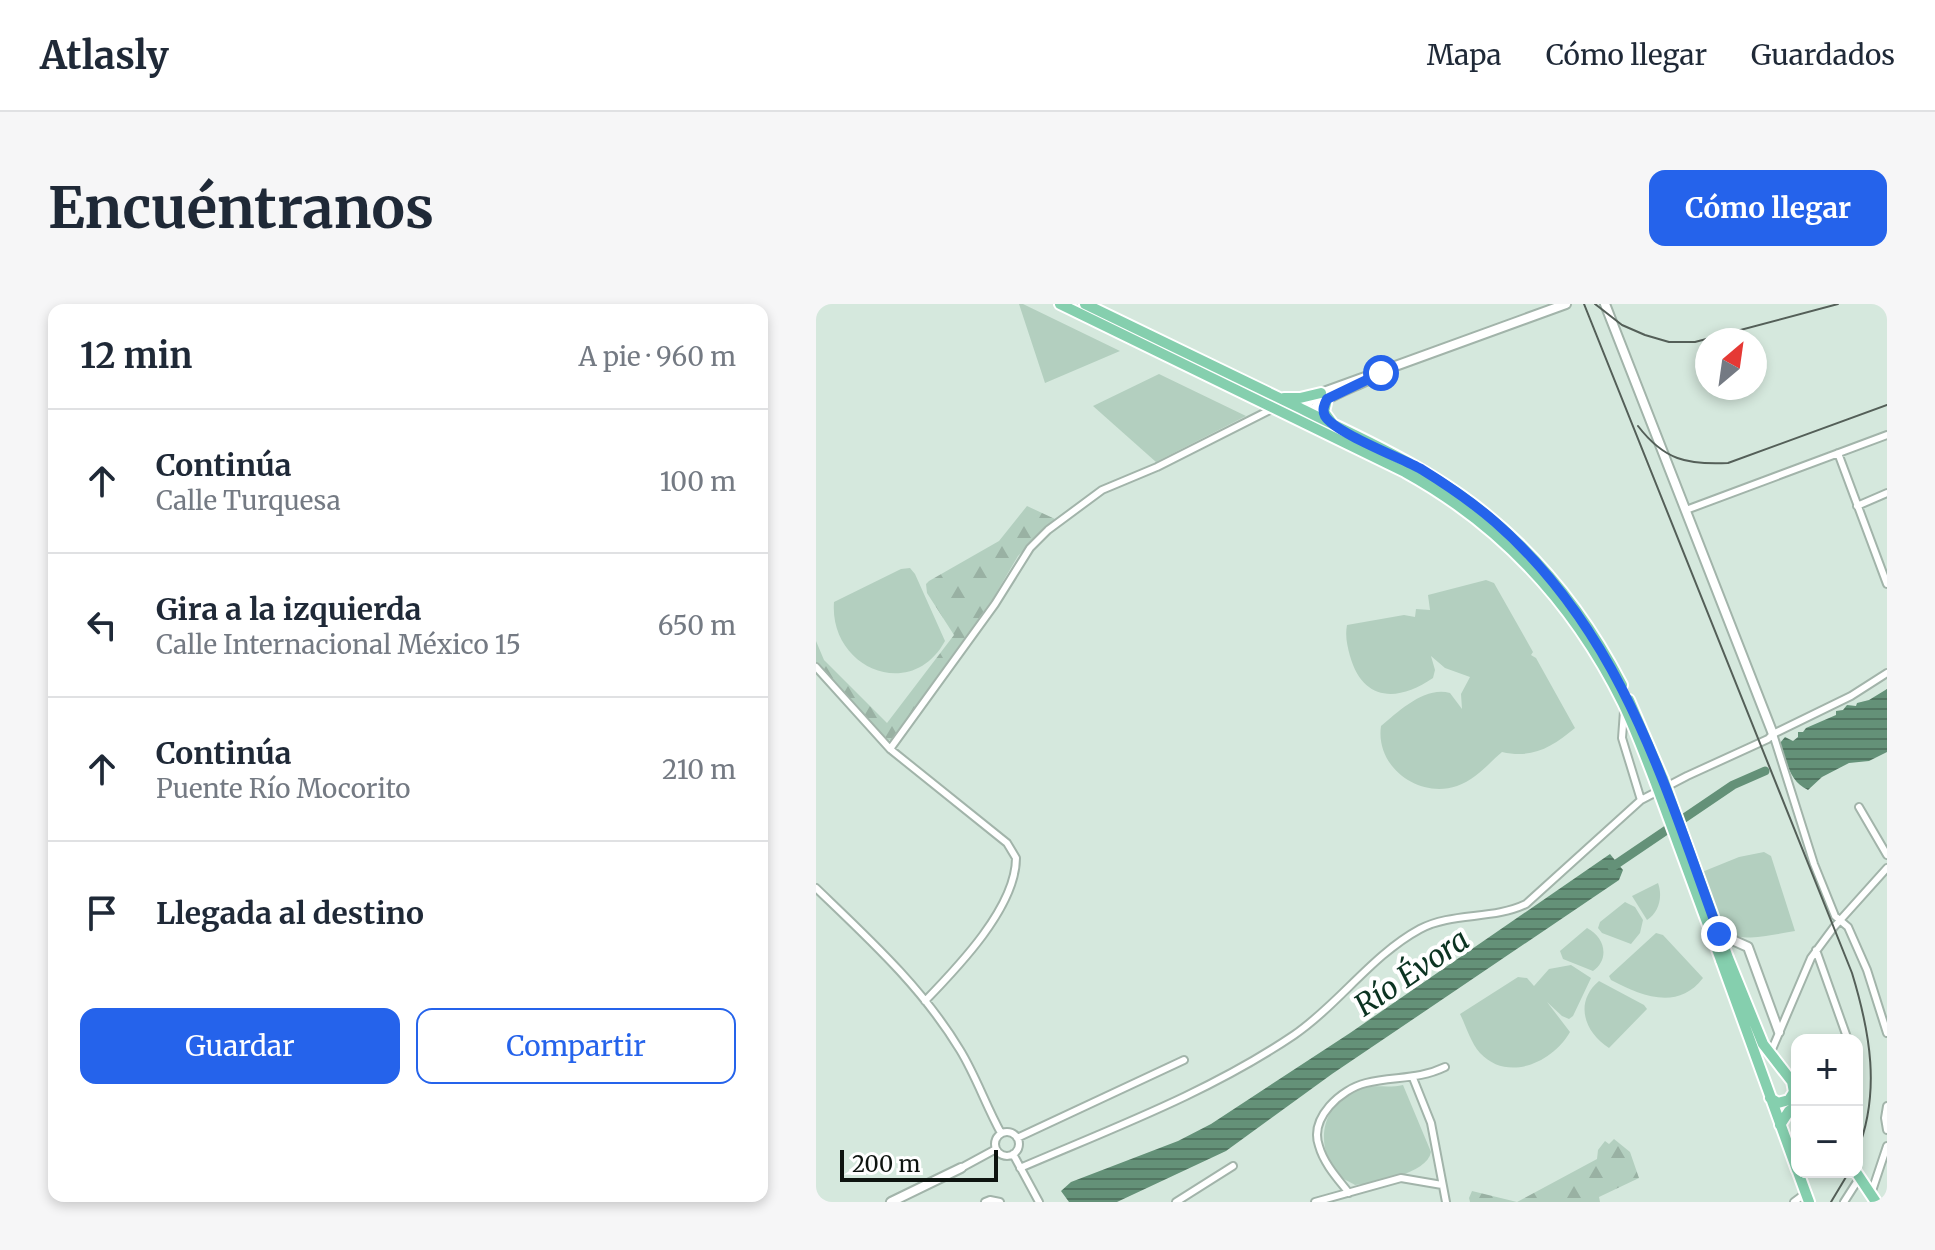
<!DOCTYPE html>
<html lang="es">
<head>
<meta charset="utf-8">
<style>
  :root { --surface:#fff; --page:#f6f6f7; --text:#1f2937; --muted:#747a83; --line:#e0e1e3; --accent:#2563eb }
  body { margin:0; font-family:Merriweather,serif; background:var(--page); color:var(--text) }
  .controls { position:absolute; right:24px; bottom:24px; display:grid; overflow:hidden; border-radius:16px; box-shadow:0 4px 12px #0003 }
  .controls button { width:72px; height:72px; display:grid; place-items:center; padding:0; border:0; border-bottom:2px solid var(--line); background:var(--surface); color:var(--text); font:40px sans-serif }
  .compass { position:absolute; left:879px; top:24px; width:72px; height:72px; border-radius:50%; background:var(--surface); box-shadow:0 4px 12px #0003; rotate:29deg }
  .scale { position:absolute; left:24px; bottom:20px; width:158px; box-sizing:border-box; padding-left:8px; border:4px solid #0e1410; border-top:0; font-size:22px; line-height:28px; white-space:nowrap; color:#0e1410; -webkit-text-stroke:6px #fff; paint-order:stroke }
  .stop { position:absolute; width:24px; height:24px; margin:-18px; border:6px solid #2563eb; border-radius:50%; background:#fff }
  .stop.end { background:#2563eb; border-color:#fff; box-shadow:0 2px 8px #0008 }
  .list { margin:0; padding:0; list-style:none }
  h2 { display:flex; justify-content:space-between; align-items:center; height:104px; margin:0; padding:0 32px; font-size:34px }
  h2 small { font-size:26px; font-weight:400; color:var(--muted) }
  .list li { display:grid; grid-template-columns:52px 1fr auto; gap:24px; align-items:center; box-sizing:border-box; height:144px; padding:0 32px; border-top:2px solid var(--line) }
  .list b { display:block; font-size:30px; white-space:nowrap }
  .list p { margin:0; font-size:26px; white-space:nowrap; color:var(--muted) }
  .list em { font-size:26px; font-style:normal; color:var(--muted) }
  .actions { display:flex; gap:16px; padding:24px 32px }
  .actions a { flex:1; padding:18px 0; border:2px solid var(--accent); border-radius:16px; text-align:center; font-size:28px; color:var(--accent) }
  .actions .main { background:var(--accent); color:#fff }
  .icon { flex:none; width:44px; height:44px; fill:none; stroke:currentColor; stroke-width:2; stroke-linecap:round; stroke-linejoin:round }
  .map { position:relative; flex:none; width:1071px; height:898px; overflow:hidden; border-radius:16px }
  header { display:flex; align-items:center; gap:48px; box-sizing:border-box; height:112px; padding:0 40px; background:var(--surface); border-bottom:2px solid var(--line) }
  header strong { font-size:38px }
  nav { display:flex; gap:44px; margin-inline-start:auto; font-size:28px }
  .intro { display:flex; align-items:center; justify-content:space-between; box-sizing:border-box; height:192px; padding:0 48px }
  h1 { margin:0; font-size:56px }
  .button { padding:20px 36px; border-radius:16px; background:var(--accent); color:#fff; font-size:28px; font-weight:700 }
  main { display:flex; gap:48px; padding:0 48px }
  aside { flex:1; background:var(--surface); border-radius:16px; box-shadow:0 4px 12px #0003 }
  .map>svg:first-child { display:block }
</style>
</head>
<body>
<header>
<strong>Atlasly</strong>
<nav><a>Mapa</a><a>Cómo llegar</a><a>Guardados</a></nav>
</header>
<div class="intro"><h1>Encuéntranos</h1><a class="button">Cómo llegar</a></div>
<main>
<aside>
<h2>12 min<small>A pie · 960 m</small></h2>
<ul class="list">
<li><svg class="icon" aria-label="ahead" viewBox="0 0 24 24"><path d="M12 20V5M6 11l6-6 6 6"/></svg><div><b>Continúa</b><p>Calle Turquesa</p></div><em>100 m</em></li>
<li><svg class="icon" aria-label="left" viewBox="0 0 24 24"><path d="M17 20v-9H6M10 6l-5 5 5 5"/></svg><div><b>Gira a la izquierda</b><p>Calle Internacional México 15</p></div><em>650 m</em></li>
<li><svg class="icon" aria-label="ahead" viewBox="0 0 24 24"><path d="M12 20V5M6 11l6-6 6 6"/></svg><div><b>Continúa</b><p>Puente Río Mocorito</p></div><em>210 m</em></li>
<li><svg class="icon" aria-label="arrive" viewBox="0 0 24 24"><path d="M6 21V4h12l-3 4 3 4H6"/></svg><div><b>Llegada al destino</b></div></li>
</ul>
<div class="actions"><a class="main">Guardar</a><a>Compartir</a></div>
</aside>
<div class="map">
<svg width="1071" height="898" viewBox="0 0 1071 898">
  <defs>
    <pattern id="forest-firs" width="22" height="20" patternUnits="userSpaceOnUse" patternTransform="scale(2)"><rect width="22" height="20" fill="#b3cfbf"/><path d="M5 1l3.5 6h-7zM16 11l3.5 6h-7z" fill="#99b1a3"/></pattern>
    <pattern id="water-rules" width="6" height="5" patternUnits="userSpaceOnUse" patternTransform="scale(2)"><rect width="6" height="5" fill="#649178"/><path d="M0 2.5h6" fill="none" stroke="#517561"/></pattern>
  </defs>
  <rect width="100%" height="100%" fill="#d5e8dd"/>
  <!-- grass -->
  <path fill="#b3cfbf" d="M203,0H207L304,47L229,79Z
    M343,70L430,112L340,158L277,102Z
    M94,264L99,270L129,337C95,399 13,364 18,298L85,265Z
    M670,276L678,279L717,348L715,351L720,354L759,424C736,443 717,455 686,448C672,460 659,476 641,482C603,495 559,463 565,422C583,407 609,382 634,389L646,405L645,390L654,373L629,364L615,352L619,366L617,374C582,398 547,398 534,352C531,341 529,332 531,321L588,311L599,313L600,305L614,306L612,291Z
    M948,548L955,552L979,627C906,640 907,639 886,568L923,553Z
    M842,579C847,593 843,608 831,616L816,592Z
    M809,598L819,603L827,616L824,629L815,640L786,629L782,624L784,618Z
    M771,624C789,633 794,655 777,667L747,655L744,647Z
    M840,629L847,631L887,674C862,707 825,692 795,676L793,672Z
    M755,661L775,674L757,712L753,715L746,712L731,698L754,728C737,758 692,779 664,749C655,739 650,722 644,710L702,673L711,674L718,682L733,665Z
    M783,677L828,701L831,705L793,744C768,728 758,698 783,677Z
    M587,781L615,848C611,870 559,879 539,881C534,878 527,875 523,871C498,845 505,801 538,786C555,779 571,785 587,781Z"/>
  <!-- forest -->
  <path fill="url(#forest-firs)" d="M211,202L239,215L202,252L176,296L75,436L71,437L5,367L0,359V337L8,356L71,419L138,331L111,289L110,280L113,277L183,237Z
    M798,835L814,848L823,874L783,893L784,898H654L653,894L656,887L701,898L781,855L782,846L789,837L793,840Z"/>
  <!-- water -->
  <path fill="url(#water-rules)" d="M1071,385V448L1053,457L1033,459L1006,473L992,486C973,477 971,458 964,439L969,433L977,437L982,433V428H987L990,424L1020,411V407L1027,406L1031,401L1040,402L1041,399L1053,396Z
    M794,550L807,566L803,576L516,770L410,847L301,898H253L245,887L255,878L362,837L395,820L534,729Z"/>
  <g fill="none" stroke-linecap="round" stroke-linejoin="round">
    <!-- river -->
    <path stroke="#649178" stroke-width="9" d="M796,563L917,481L949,467"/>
    <!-- minor casing -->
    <g stroke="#a2b4aa" stroke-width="10">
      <path id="minor" d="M1022,149L1071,280
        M1041,202L1071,189
        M870,206L1071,131
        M0,363L74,445
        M808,407L806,434L825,496
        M957,430L998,560L1019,612L1032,623L1051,666L1071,729
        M1043,503L1071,551
        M0,584C52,634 106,683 144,746C160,772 170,802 185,829
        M1000,646L1032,736
        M109,697C142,663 200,603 200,554L191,539L74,445L179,300L214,244L232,226L286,186L341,163L458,104
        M954,750L995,654L1018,623L1071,564
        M597,774L615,819L630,898
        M1071,802L1069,814L1071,826
        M179 840a12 12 0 1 1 24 0a12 12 0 1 1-24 0Z
        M201,834L368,756
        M197,850L223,898
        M145,864L180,845
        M204,864C297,824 394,788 478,731C523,700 556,651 604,625C636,608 677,616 710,600L825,496L871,472L952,435L957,430L1035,392L1071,369
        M533,889C522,875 508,860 503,842C493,814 525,785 550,779C577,772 602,776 629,763
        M1055,890L1071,842
        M169,898L174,896L184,898
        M360,898L417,862
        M499,898L585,874L626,881
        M978,898L990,889
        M1028,898L1044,873"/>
    </g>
    <!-- tertiary casing -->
    <g stroke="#a2b4aa" stroke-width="12">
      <path id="tertiary" d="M789,0L957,430
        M482,116L493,98L505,89L750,0
        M486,118C501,95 529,87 554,75
        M903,630L932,643L963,728
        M75,898L145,864"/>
    </g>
    <!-- primary casing -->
    <g stroke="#fff" stroke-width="14">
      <path id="primary" d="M244,0L589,168C685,221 758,300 807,399C819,424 829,451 839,477
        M269,0C340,34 411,68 482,103C527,126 574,146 617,173C699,223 762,296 806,381
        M468,94H484L505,89
        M511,95L508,108L516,119
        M813,396L847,475
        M912,654L947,740L981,784
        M905,656L981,866
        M954,794L962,799L973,796L978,788L976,777
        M964,821L973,807L981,802
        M982,868L993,898
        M1040,868L1060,898"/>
    </g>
    <!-- minor -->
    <use href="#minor" stroke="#fff" stroke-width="6"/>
    <!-- tertiary -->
    <use href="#tertiary" stroke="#fff" stroke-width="8"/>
    <!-- primary -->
    <use href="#primary" stroke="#85cfae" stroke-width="10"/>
    <!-- rail -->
    <path stroke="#545f58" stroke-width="2" d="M768,0L1036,669C1054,728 1065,788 1041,848
      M779,0L806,21L829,31L853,38H879L1022,0
      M822,122C848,156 871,161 912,159L1071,101
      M1015,898L1033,868"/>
    <!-- primary-bridge casing -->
    <g stroke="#fff" stroke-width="14" stroke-linecap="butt">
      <path id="primary-bridge" d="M847,475L912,654
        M839,477L905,656"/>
    </g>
    <!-- primary-bridge -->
    <use href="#primary-bridge" stroke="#85cfae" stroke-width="10"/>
  </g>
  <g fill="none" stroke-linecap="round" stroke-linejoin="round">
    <!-- route -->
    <path stroke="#2563eb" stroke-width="10" d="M565,69L511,95C508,101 506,106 509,112C519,129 585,154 605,165C631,181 656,198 679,218C805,328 848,479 903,630"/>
  </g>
  <g text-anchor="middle" stroke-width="8" stroke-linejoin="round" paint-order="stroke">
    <!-- water labels -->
    <g font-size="30" font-style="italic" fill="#0b3321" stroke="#fff">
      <text transform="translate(596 669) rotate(-34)" y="10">Río Évora</text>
    </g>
  </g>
</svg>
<div class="controls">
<button>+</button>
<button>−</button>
</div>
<svg class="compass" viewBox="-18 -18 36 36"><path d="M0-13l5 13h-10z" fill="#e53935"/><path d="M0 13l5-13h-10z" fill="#747a83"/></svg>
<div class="scale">200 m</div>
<div class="stop" style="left:565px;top:69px"></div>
<div class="stop end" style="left:903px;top:630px"></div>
</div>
</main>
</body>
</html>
